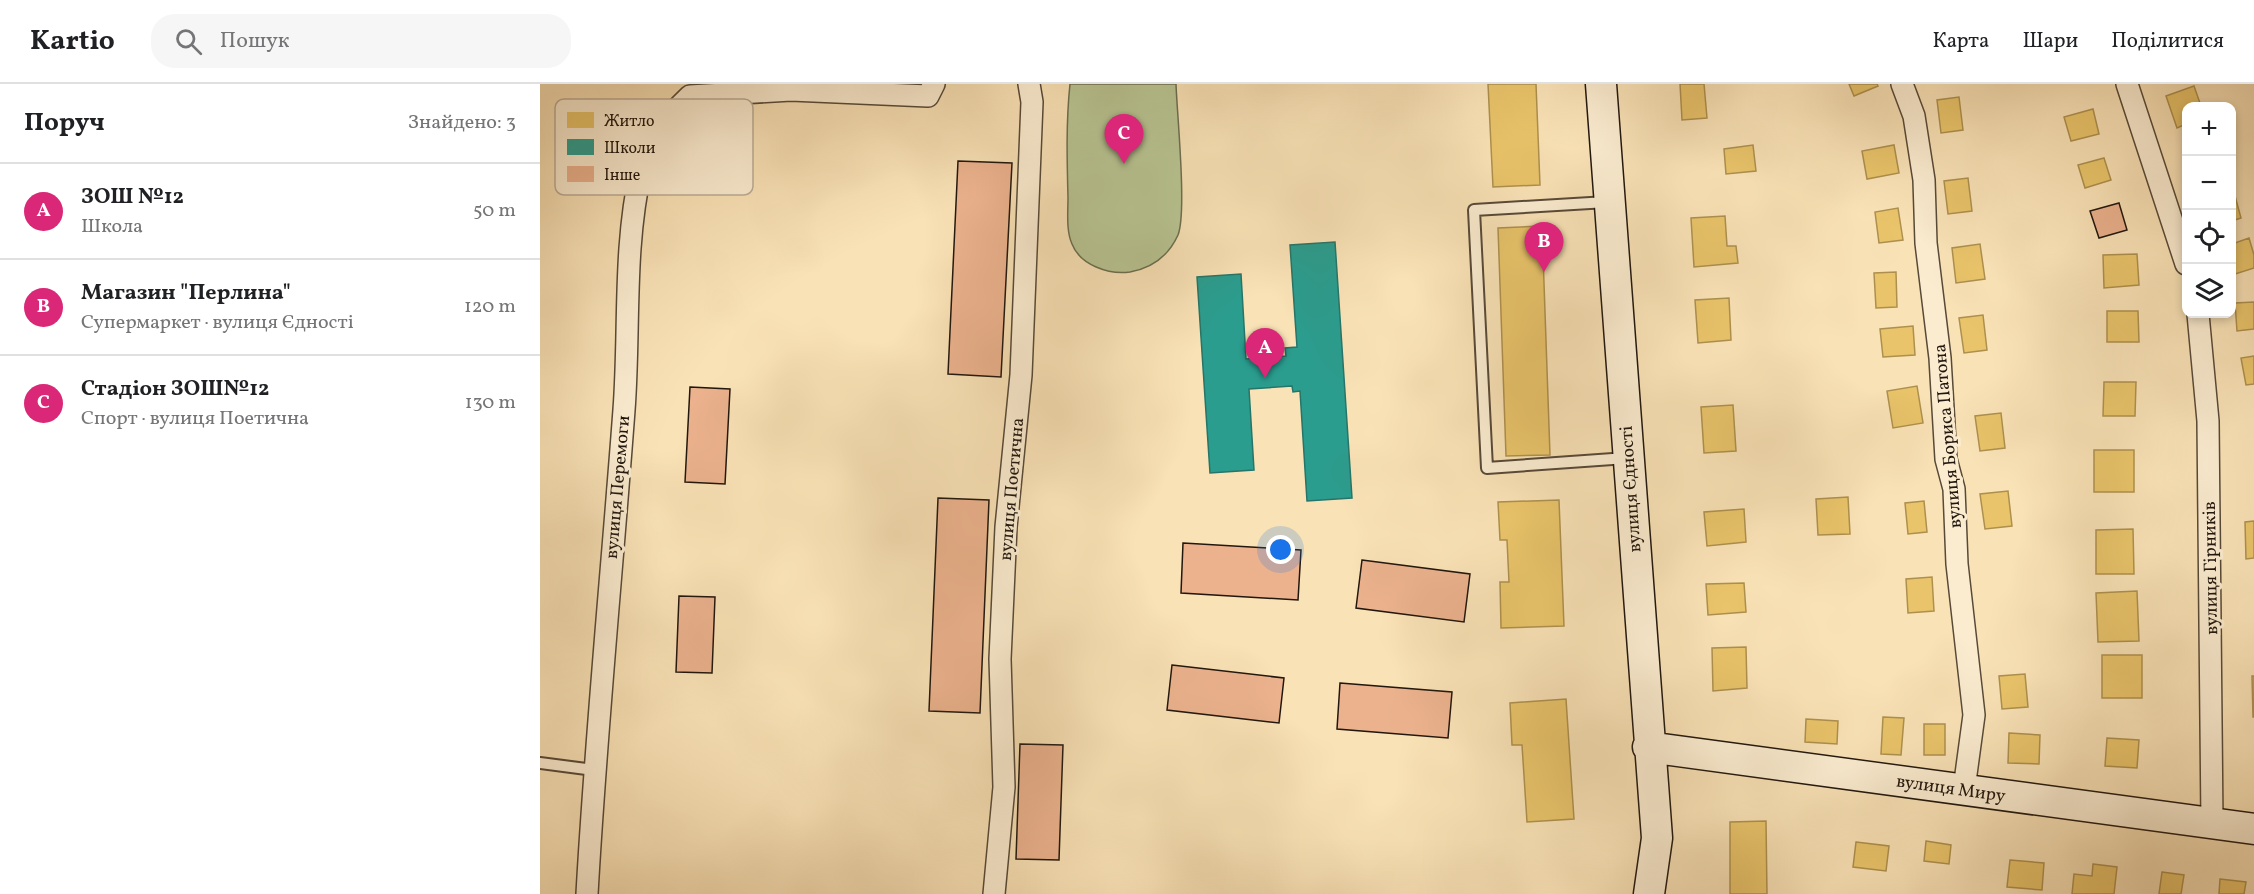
<!DOCTYPE html>
<html lang="uk">
<head>
<meta charset="utf-8">
<style>
  :root { --surface:#fff; --page:#f6f6f6; --text:#202124; --muted:#757577; --line:#e0e0e0; --accent:#db2777 }
  body { margin:0; font-family:Vollkorn,serif; background:var(--page); color:var(--text) }
  .controls { position:absolute; right:18px; top:18px; display:grid; overflow:hidden; border-radius:12px; box-shadow:0 3px 9px #0003 }
  .controls button { width:54px; height:54px; display:grid; place-items:center; padding:0; border:0; border-bottom:2px solid var(--line); background:var(--surface); color:var(--text); font:30px sans-serif }
  .you { position:absolute; left:741px; top:466px; width:21px; height:21px; margin:-15px; border:4px solid #fff; border-radius:50%; background:#1a73e8; box-shadow:0 0 0 9px #1a73e833 }
  .badge { display:grid; place-items:center; width:39px; height:39px; border-radius:50%; background:var(--accent); color:#fff; font-size:20px; font-weight:700 }
  .pin { position:absolute; translate:-50% -50px; filter:drop-shadow(0 2px 3px #0008) }
  .pin::after { content:''; position:absolute; top:32px; width:21px; height:18px; background:inherit; clip-path:polygon(0 0,100% 0,50% 100%) }
  .list { margin:0; padding:0; list-style:none }
  h2 { display:flex; justify-content:space-between; align-items:center; height:78px; margin:0; padding:0 24px; font-size:26px }
  h2 small { font-size:20px; font-weight:400; color:var(--muted) }
  .list li { display:grid; grid-template-columns:39px 1fr auto; gap:18px; align-items:center; box-sizing:border-box; height:96px; padding:0 24px; border-top:2px solid var(--line) }
  .list b { display:block; font-size:22px; white-space:nowrap }
  .list p { margin:0; font-size:20px; white-space:nowrap; color:var(--muted) }
  .list em { font-size:20px; font-style:normal; color:var(--muted) }
  .icon { flex:none; width:33px; height:33px; fill:none; stroke:currentColor; stroke-width:2; stroke-linecap:round; stroke-linejoin:round }
  .map { position:relative; flex:none; width:1714px; height:810px; overflow:hidden }
  header { display:flex; align-items:center; gap:36px; box-sizing:border-box; height:84px; padding:0 30px; background:var(--surface); border-bottom:2px solid var(--line) }
  header strong { font-size:28px }
  nav { display:flex; gap:33px; margin-inline-start:auto; font-size:21px }
  .search { width:420px; height:54px; background:var(--page); display:flex; align-items:center; gap:15px; box-sizing:border-box; padding:0 21px; border-radius:24px; color:var(--muted); font-size:22px }
  main { display:flex }
  aside { flex:1; background:var(--surface) }
  .map>svg:first-child { display:block }
</style>
</head>
<body>
<header>
<strong>Kartio</strong>
<div class="search"><svg class="icon" aria-label="search" viewBox="0 0 24 24"><circle cx="10" cy="10" r="6"/><path d="M15 15l6 6"/></svg>Пошук</div>
<nav><a>Карта</a><a>Шари</a><a>Поділитися</a></nav>
</header>
<main>
<aside>
<h2>Поруч<small>Знайдено: 3</small></h2>
<ul class="list">
<li><span class="badge">A</span><div><b>ЗОШ №12</b><p>Школа</p></div><em>50 m</em></li>
<li><span class="badge">B</span><div><b>Магазин &quot;Перлина&quot;</b><p>Супермаркет · вулиця Єдності</p></div><em>120 m</em></li>
<li><span class="badge">C</span><div><b>Стадіон ЗОШ№12</b><p>Спорт · вулиця Поетична</p></div><em>130 m</em></li>
</ul>
</aside>
<div class="map">
<svg width="1714" height="810" viewBox="0 0 1714 810">
  <rect width="100%" height="100%" fill="#f9e2b6"/>
  <filter id="stains"><feTurbulence type="fractalNoise" baseFrequency=".00333" numOctaves="4"/><feColorMatrix values="0 0 0 0 .2 0 0 0 0 .09 0 0 0 0 .02 0 0 0 .5 -.17"/></filter>
  <radialGradient id="worn" r=".72"><stop offset=".6" stop-color="#630" stop-opacity="0"/><stop offset="1" stop-color="#630" stop-opacity=".3"/></radialGradient>
  <!-- green -->
  <path fill="#b8c492" stroke="#6c6e50" stroke-width="1.5" d="M530,0H636C637,30 647,128 638,151C628,173 612,184 590,188C569,191 540,181 532,160C526,147 528,128 528,114C527,76 526,38 530,0Z"/>
  <!-- homes -->
  <path fill="#e9c46a" stroke="#ad904e" stroke-width="1.5" d="M948,0H996L1000,101L953,103Z
    M1140,0H1164L1167,34L1142,36Z
    M1309,0H1337L1338,2L1314,12Z
    M1654,2L1661,22H1646V40L1637,44L1626,12Z
    M1419,13L1423,46L1401,49L1397,16Z
    M1553,25L1559,50L1531,57L1524,33Z
    M1213,61L1216,87L1186,90L1184,65Z
    M1354,61L1359,89L1327,95L1322,67Z
    M1564,74L1571,96L1545,104L1538,81Z
    M1428,94L1432,127L1408,130L1404,97Z
    M1692,101L1701,134L1692,137Z
    M1358,124L1363,156L1339,159L1335,128Z
    M1185,132L1187,162H1196L1198,179L1154,183L1151,134Z
    M1002,142L1010,371L966,372L958,144Z
    M1709,154L1714,171V184L1692,191V160Z
    M1440,160L1445,195L1416,199L1412,164Z
    M1597,170L1599,201L1564,204L1563,171Z
    M1356,188L1357,223L1336,224L1334,189Z
    M1189,214L1191,256L1158,259L1155,216Z
    M1714,218V245L1697,247L1695,219Z
    M1567,227H1598L1599,258H1567Z
    M1443,231L1447,266L1424,269L1419,234Z
    M1373,242L1375,271L1343,273L1340,245Z
    M1714,272V300L1706,301L1701,274Z
    M1564,298H1596L1595,332H1563Z
    M1377,302L1383,339L1353,344L1347,307Z
    M1193,321L1196,367L1164,369L1161,323Z
    M1461,329L1465,364L1440,367L1435,332Z
    M1554,366H1594V408H1554Z
    M1468,407L1472,442L1445,445L1440,410Z
    M1308,413L1310,450L1278,451L1276,415Z
    M1019,416L1024,542L961,544L960,498H969L967,456H960L958,418Z
    M1384,417L1387,448L1368,450L1365,419Z
    M1204,425L1206,458L1167,462L1164,428Z
    M1714,437V474L1706,475L1705,438Z
    M1593,445L1594,490H1556V446Z
    M1392,493L1394,527L1368,529L1366,495Z
    M1204,499L1206,528L1168,531L1166,500Z
    M1597,507L1599,557L1558,558L1556,509Z
    M1206,563L1207,604L1173,607L1172,564Z
    M1562,571H1602V614H1562Z
    M1485,590L1488,623L1462,625L1459,592Z
    M1712,592H1714V633H1713Z
    M1026,615L1034,735L987,738L982,661H972L970,619Z
    M1343,633L1364,634L1361,671L1341,670Z
    M1266,635L1298,637L1297,660L1265,658Z
    M1384,640H1405V671H1384Z
    M1469,649L1500,651L1499,680L1468,679Z
    M1567,654L1599,656L1597,684L1565,682Z
    M1226,737L1227,810H1190V738Z
    M1386,757L1411,761L1409,780L1384,777Z
    M1316,758L1349,762L1346,787L1313,783Z
    M1470,776L1504,779L1502,806L1467,803Z
    M1553,780L1577,783L1574,810H1532L1534,790L1552,792Z
    M1622,788L1644,791L1641,810H1619Z
    M1680,795L1706,798L1704,810H1679Z"/>
  <!-- schools -->
  <path fill="#2a9d8f" stroke="#277568" stroke-width="1.5" d="M795,158L812,414L767,417L760,307L753,308L752,302L709,305L714,386L670,389L657,193L701,190L706,275L746,272L745,264L757,263L750,161Z"/>
  <!-- building -->
  <path fill="#ebb28d" stroke="#21170e" stroke-width="1.5" d="M418,77L472,79L461,293L408,290Z
    M1579,119L1587,146L1559,154L1550,127Z
    M150,303L190,305L185,400L145,398Z
    M398,414L449,416L440,629L389,627Z
    M643,459L761,466L758,516L641,509Z
    M822,476L930,490L924,538L816,524Z
    M139,512L175,513L172,589L136,588Z
    M632,581L744,594L739,639L627,626Z
    M800,599L912,608L908,654L797,645Z
    M480,660L523,661L519,776L476,775Z"/>
  <g fill="none" stroke-linecap="round" stroke-linejoin="round">
    <!-- lane casing -->
    <g stroke="#574a38" stroke-width="14">
      <path id="lane" d="M1067,118L934,126L947,384L1087,374
        M0,679L54,686"/>
    </g>
    <!-- street casing -->
    <g stroke="#574a38" stroke-width="24">
      <path id="street" d="M1362,0L1374,32L1384,96L1386,159L1400,274L1406,375L1414,405L1417,480L1434,631L1424,705
        M1587,0L1646,180
        M1658,230L1668,337L1672,739
        M47,810C56,648 72,487 84,326C90,247 83,164 101,86C108,55 128,33 150,12L251,6L388,12L394,0
        M454,810L464,703L460,575L466,443L481,291L492,18L489,0"/>
    </g>
    <!-- secondary casing -->
    <g stroke="#21170e" stroke-width="33">
      <path id="secondary" d="M1061,0L1117,754L1109,810
        M1108,663L1714,745"/>
    </g>
    <!-- lane -->
    <use href="#lane" stroke="#fbecd0" stroke-width="10"/>
    <!-- street -->
    <use href="#street" stroke="#fbecd0" stroke-width="21"/>
    <!-- secondary -->
    <use href="#secondary" stroke="#fbecd0" stroke-width="30"/>
  </g>
  <g text-anchor="middle" stroke-width="6" stroke-linejoin="round" paint-order="stroke">
    <!-- street labels -->
    <g font-size="18" fill="#21170e" stroke="#fbecd0">
      <text transform="translate(1407 352) rotate(-95)" y="6">вулиця Бориса Патона</text>
      <text transform="translate(77 403) rotate(-85)" y="6">вулиця Перемоги</text>
      <text transform="translate(471 405) rotate(-85)" y="6">вулиця Поетична</text>
      <text transform="translate(1090 405) rotate(-94)" y="6">вулиця Єдності</text>
      <text transform="translate(1670 484) rotate(-91)" y="6">вулиця Гірників</text>
      <text transform="translate(1411 704) rotate(8)" y="6">вулиця Миру</text>
    </g>
  </g>
  <!-- legend -->
  <rect x="15" y="15" width="198" height="96" rx="9" fill="#fbecd0" stroke="#baac96" stroke-width="1.5"/>
  <rect x="27" y="28" width="27" height="16" fill="#e9c46a"/>
  <rect x="27" y="55" width="27" height="16" fill="#2a9d8f"/>
  <rect x="27" y="82" width="27" height="16" fill="#ebb28d"/>
  <g font-size="16" fill="#21170e">
    <text x="64" y="42">Житло</text>
    <text x="64" y="69">Школи</text>
    <text x="64" y="96">Інше</text>
  </g>
  <rect width="100%" height="100%" filter="url(#stains)"/>
  <rect width="100%" height="100%" fill="url(#worn)"/>
</svg>
<div class="controls">
<button>+</button>
<button>−</button>
<button><svg class="icon" aria-label="locate" viewBox="0 0 24 24"><circle cx="12" cy="12" r="6"/><path d="M12 2v4M12 18v4M2 12h4M18 12h4"/></svg></button>
<button><svg class="icon" aria-label="layers" viewBox="0 0 24 24"><path d="M12 4l9 5-9 5-9-5zM3 14l9 5 9-5"/></svg></button>
</div>
<div class="you"></div>
<div class="pin badge" style="left:725px;top:294px">A</div>
<div class="pin badge" style="left:1004px;top:188px">B</div>
<div class="pin badge" style="left:584px;top:80px">C</div>
</div>
</main>
</body>
</html>
